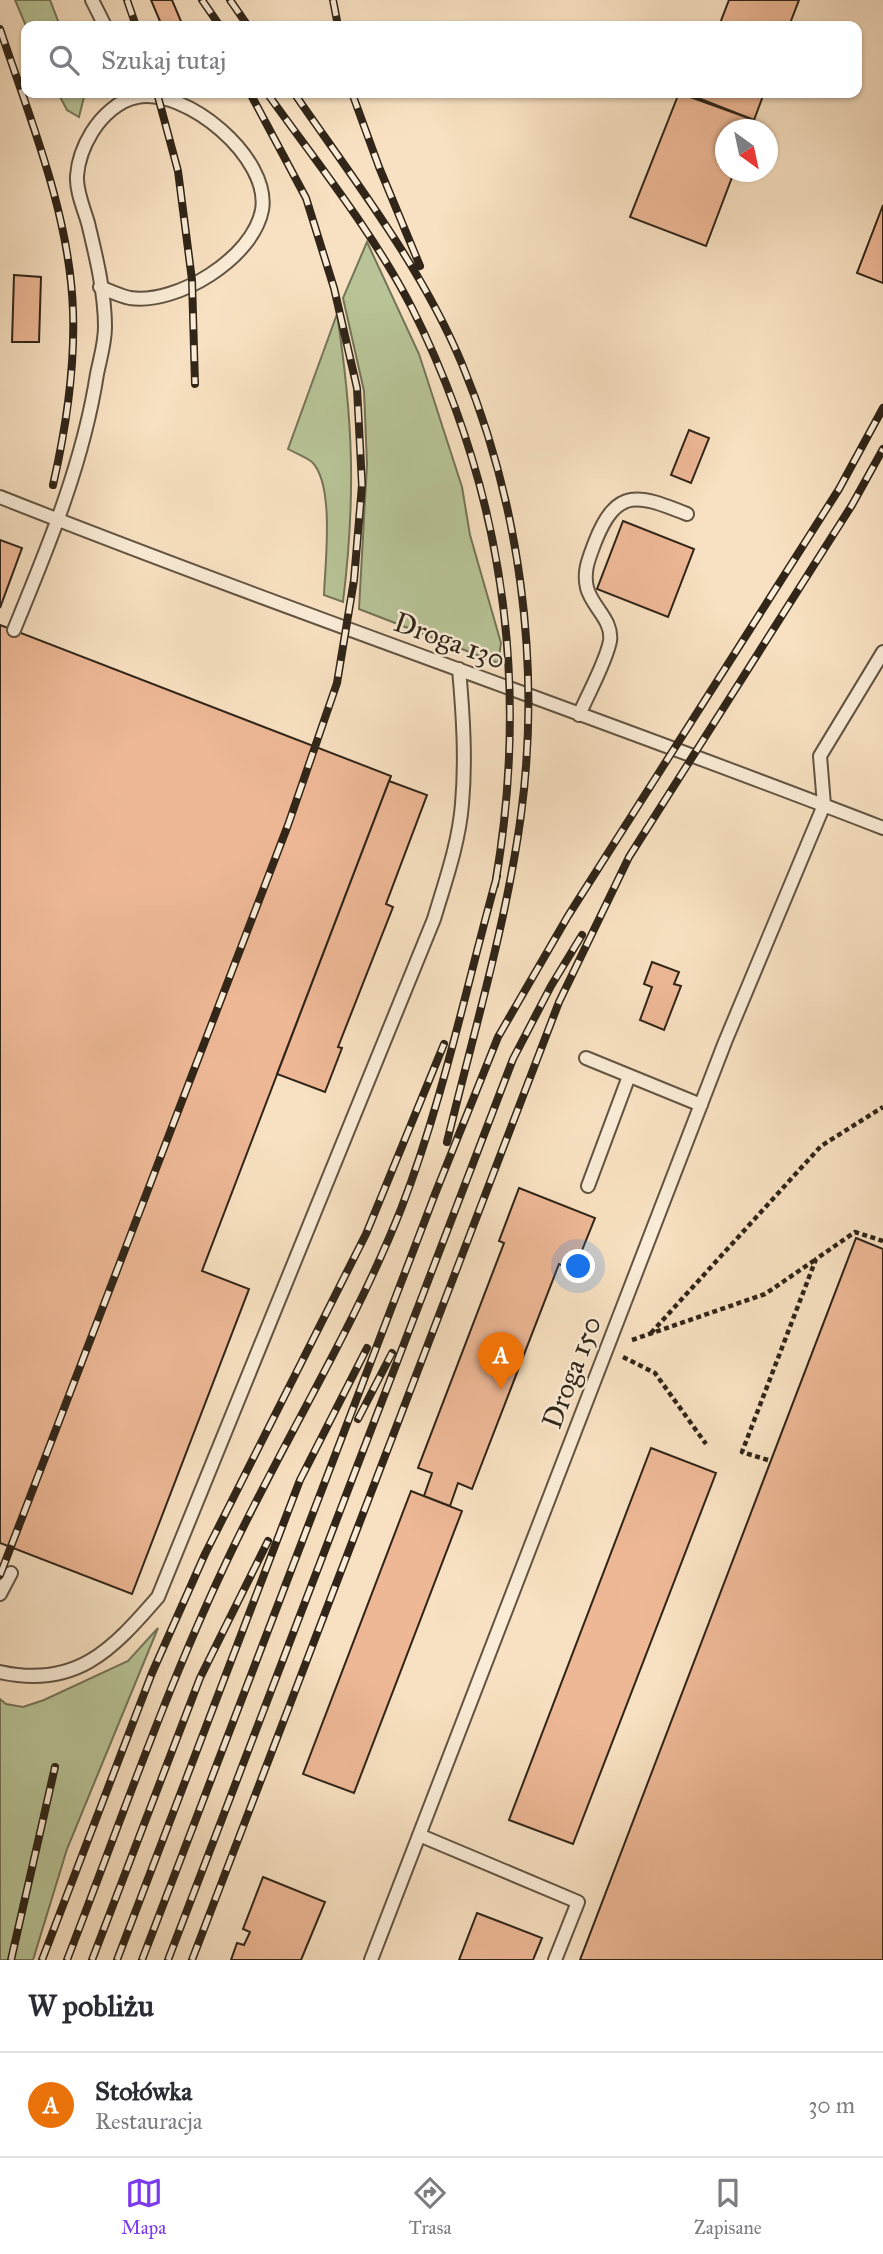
<!DOCTYPE html>
<html lang="pl">
<head>
<meta charset="utf-8">
<style>
  :root { --surface:#fff; --page:#f2f2f3; --text:#2b2b33; --muted:#7c7c81; --line:#e1e1e2; --accent:#7c3aed }
  body { margin:0; font-family:"IM FELL Great Primer",serif; background:var(--page); color:var(--text) }
  .compass { position:absolute; left:715px; top:119px; width:63px; height:63px; border-radius:50%; background:var(--surface); box-shadow:0 2px 5px #0004; rotate:147deg }
  .you { position:absolute; left:579px; top:1267px; width:24px; height:24px; margin:-18px; border:5px solid #fff; border-radius:50%; background:#1a73e8; box-shadow:0 0 0 10px #1a73e833 }
  .badge { display:grid; place-items:center; width:46px; height:46px; border-radius:50%; background:var(--accent); color:#fff; font-size:23px; font-weight:700 }
  .pin { position:absolute; translate:-50% -58px; filter:drop-shadow(0 2px 4px #0008) }
  .pin::after { content:''; position:absolute; top:37px; width:24px; height:21px; background:inherit; clip-path:polygon(0 0,100% 0,50% 100%) }
  .list { margin:0; padding:0; list-style:none }
  h2 { display:flex; justify-content:space-between; align-items:center; height:91px; margin:0; padding:0 28px; font-size:30px }
  h2 small { font-size:23px; font-weight:400; color:var(--muted) }
  .list li { display:grid; grid-template-columns:46px 1fr auto; gap:21px; align-items:center; box-sizing:border-box; height:105px; padding:0 28px; border-top:2px solid var(--line) }
  .list b { display:block; font-size:26px; white-space:nowrap }
  .list p { margin:0; font-size:23px; white-space:nowrap; color:var(--muted) }
  .list em { font-size:23px; font-style:normal; color:var(--muted) }
  .icon { flex:none; width:38px; height:38px; fill:none; stroke:currentColor; stroke-width:2; stroke-linecap:round; stroke-linejoin:round }
  .map { position:relative; flex:none; width:883px; height:1960px; overflow:hidden }
  .search { position:absolute; background:var(--surface); box-shadow:0 2px 5px #0004; left:21px; right:21px; top:21px; height:77px; display:flex; align-items:center; gap:18px; box-sizing:border-box; padding:0 24px; border-radius:14px; color:var(--muted); font-size:26px }
  .sheet { height:196px; background:var(--surface) }
  nav { display:flex; justify-content:space-around; align-items:center; box-sizing:border-box; height:98px; border-top:2px solid var(--line); background:var(--surface); font-size:19px; color:var(--muted) }
  nav a { display:grid; justify-items:center; gap:4px }
  nav .on { color:var(--accent) }
  .map>svg:first-child { display:block }
</style>
</head>
<body>
<div class="map">
<svg width="883" height="1960" viewBox="0 0 883 1960">
  <rect width="100%" height="100%" fill="#f8e1c2"/>
  <filter id="stains"><feTurbulence type="fractalNoise" baseFrequency=".00286" numOctaves="4"/><feColorMatrix values="0 0 0 0 .2 0 0 0 0 .09 0 0 0 0 .02 0 0 0 .5 -.17"/></filter>
  <radialGradient id="worn" r=".72"><stop offset=".6" stop-color="#630" stop-opacity="0"/><stop offset="1" stop-color="#630" stop-opacity=".3"/></radialGradient>
  <!-- green -->
  <path fill="#b8c497" stroke="#747458" stroke-width="2" d="M15,0H50L60,26H26Z
    M58,93H85L79,117L67,110Z
    M367,242L419,354L462,487L470,535L501,643L498,663L359,609L367,464L364,391L343,298Z
    M337,314C353,419 356,496 343,602L324,595C325,564 335,485 312,462C306,457 295,453 288,449Z
    M158,1628L67,1849L33,1960H0V1699L6,1704L23,1707L44,1700L128,1661Z"/>
  <!-- building -->
  <path fill="#eeb896" stroke="#302518" stroke-width="2" d="M151,0H172L183,26H162Z
    M729,0H799L789,26H719Z
    M679,93L754,120L750,130H726V172H734L706,246L630,217Z
    M694,93H764L754,120L693,96Z
    M883,205V283L857,273Z
    M14,275L41,277L39,342H12Z
    M689,430L709,438L691,483L671,475Z
    M623,521L694,549L668,617L597,589Z
    M0,540L22,548L0,608Z
    M0,625L391,776L202,1271L249,1289L132,1594L0,1543Z
    M389,781L427,795L386,904L393,907L338,1047L342,1048L325,1092L277,1074Z
    M652,962L679,972L674,984L681,986L664,1030L640,1020L652,987L644,984Z
    M519,1188L595,1218L574,1270L559,1264L472,1489L458,1483L450,1506L424,1496L432,1473L418,1468L504,1243L499,1241Z
    M856,1238L883,1249V1960H580Z
    M651,1448L716,1473L573,1844L509,1820Z
    M411,1491L462,1511L354,1793L303,1774Z
    M263,1877L325,1902L301,1960H231L237,1943L244,1945L250,1932L243,1929Z
    M477,1913L542,1938L533,1960H459Z"/>
  <g fill="none" stroke-linecap="round" stroke-linejoin="round">
    <!-- service casing -->
    <g stroke="#625442" stroke-width="16">
      <path id="service" d="M92,0L105,26
        M0,497C293,613 590,714 883,828
        M14,630C48,547 83,464 97,374C100,359 105,343 105,327C105,293 96,256 88,223C84,209 76,191 77,176C78,161 84,145 92,132C102,116 119,100 137,97C186,87 271,158 262,210C253,258 177,305 130,298C120,296 110,291 100,287
        M579,715C588,694 606,662 610,641C613,620 592,607 587,588C583,571 589,558 595,542C617,486 639,495 687,514
        M586,1058L701,1105
        M588,1186L629,1076
        M0,1594L11,1573
        M0,1672C76,1689 112,1650 158,1597L434,919C445,882 459,843 462,804C466,759 463,714 459,669
        M419,1835L578,1902L555,1960
        M371,1960L725,1042L824,805L820,756L883,652"/>
    </g>
    <!-- path -->
    <path stroke="#302518" stroke-width="4.5" stroke-dasharray="5 3.5" stroke-linecap="butt" d="M651,1333L821,1146L883,1107
      M632,1340L765,1294L815,1260
      M623,1357L655,1373L706,1444
      M768,1460L742,1452L816,1259L855,1232L883,1241"/>
    <!-- service -->
    <use href="#service" stroke="#faecd7" stroke-width="12"/>
    <!-- rail casing -->
    <g stroke="#302518" stroke-width="8">
      <path id="rail" d="M127,0L136,26
        M202,0L220,26
        M230,0L248,26
        M333,0L338,26
        M0,29C30,119 70,215 73,311C75,369 66,428 53,485
        M157,93L178,171L192,280L195,384
        M267,93C317,163 373,232 412,308C504,492 530,684 495,885
        M294,93C354,180 421,266 462,364C520,504 541,664 521,815C506,926 473,1034 447,1142
        M352,93L379,167L420,266
        M358,1419L392,1353
        M0,1575L288,825L337,683L354,580L362,485L357,388L334,288L306,198L250,93
        M11,1960L55,1767
        M42,1960L152,1673L205,1554L366,1234L444,1044
        M67,1960C118,1829 164,1694 224,1567C280,1446 352,1333 401,1209C443,1101 466,987 497,876
        M92,1960L200,1678L268,1541
        M117,1960L300,1480L367,1348
        M142,1960L435,1194L498,1037L568,916L839,489L883,408
        M168,1960L513,1059L551,986L582,935
        M192,1960L559,1002L629,857L852,505L883,449"/>
    </g>
    <!-- rail -->
    <use href="#rail" stroke="#faecd7" stroke-width="5" stroke-dasharray="16" stroke-linecap="butt"/>
  </g>
  <g text-anchor="middle" stroke-width="5" stroke-linejoin="round" paint-order="stroke">
    <!-- street labels -->
    <g font-size="28" fill="#302518" stroke="#faecd7">
      <text transform="translate(450 640) rotate(20)" y="10">Droga 130</text>
      <text transform="translate(571 1372) rotate(-69)" y="10">Droga 150</text>
    </g>
  </g>
  <rect width="100%" height="100%" filter="url(#stains)"/>
  <rect width="100%" height="100%" fill="url(#worn)"/>
</svg>
<svg class="compass" viewBox="-18 -18 36 36"><path d="M0-13l5 13h-10z" fill="#e53935"/><path d="M0 13l5-13h-10z" fill="#7c7c81"/></svg>
<div class="you"></div>
<div class="pin badge" style="left:501px;top:1390px;background:#e8710a">A</div>
<div class="search"><svg class="icon" aria-label="search" viewBox="0 0 24 24"><circle cx="10" cy="10" r="6"/><path d="M15 15l6 6"/></svg>Szukaj tutaj</div>
</div>
<section class="sheet">
<h2>W pobliżu<small></small></h2>
<ul class="list">
<li><span class="badge" style="background:#e8710a">A</span><div><b>Stołówka</b><p>Restauracja</p></div><em>30 m</em></li>
</ul>
</section>
<nav>
<a class="on"><svg class="icon" aria-label="map" viewBox="0 0 24 24"><path d="M3 6l6-2 6 2 6-2v14l-6 2-6-2-6 2zM9 4v14M15 6v14"/></svg>Mapa</a>
<a><svg class="icon" aria-label="directions" viewBox="0 0 24 24"><path d="M12 3l9 9-9 9-9-9zM9 14v-3h6M13 9l2 2-2 2"/></svg>Trasa</a>
<a><svg class="icon" aria-label="saved" viewBox="0 0 24 24"><path d="M7 4h10v16l-5-4-5 4z"/></svg>Zapisane</a>
</nav>
</body>
</html>
